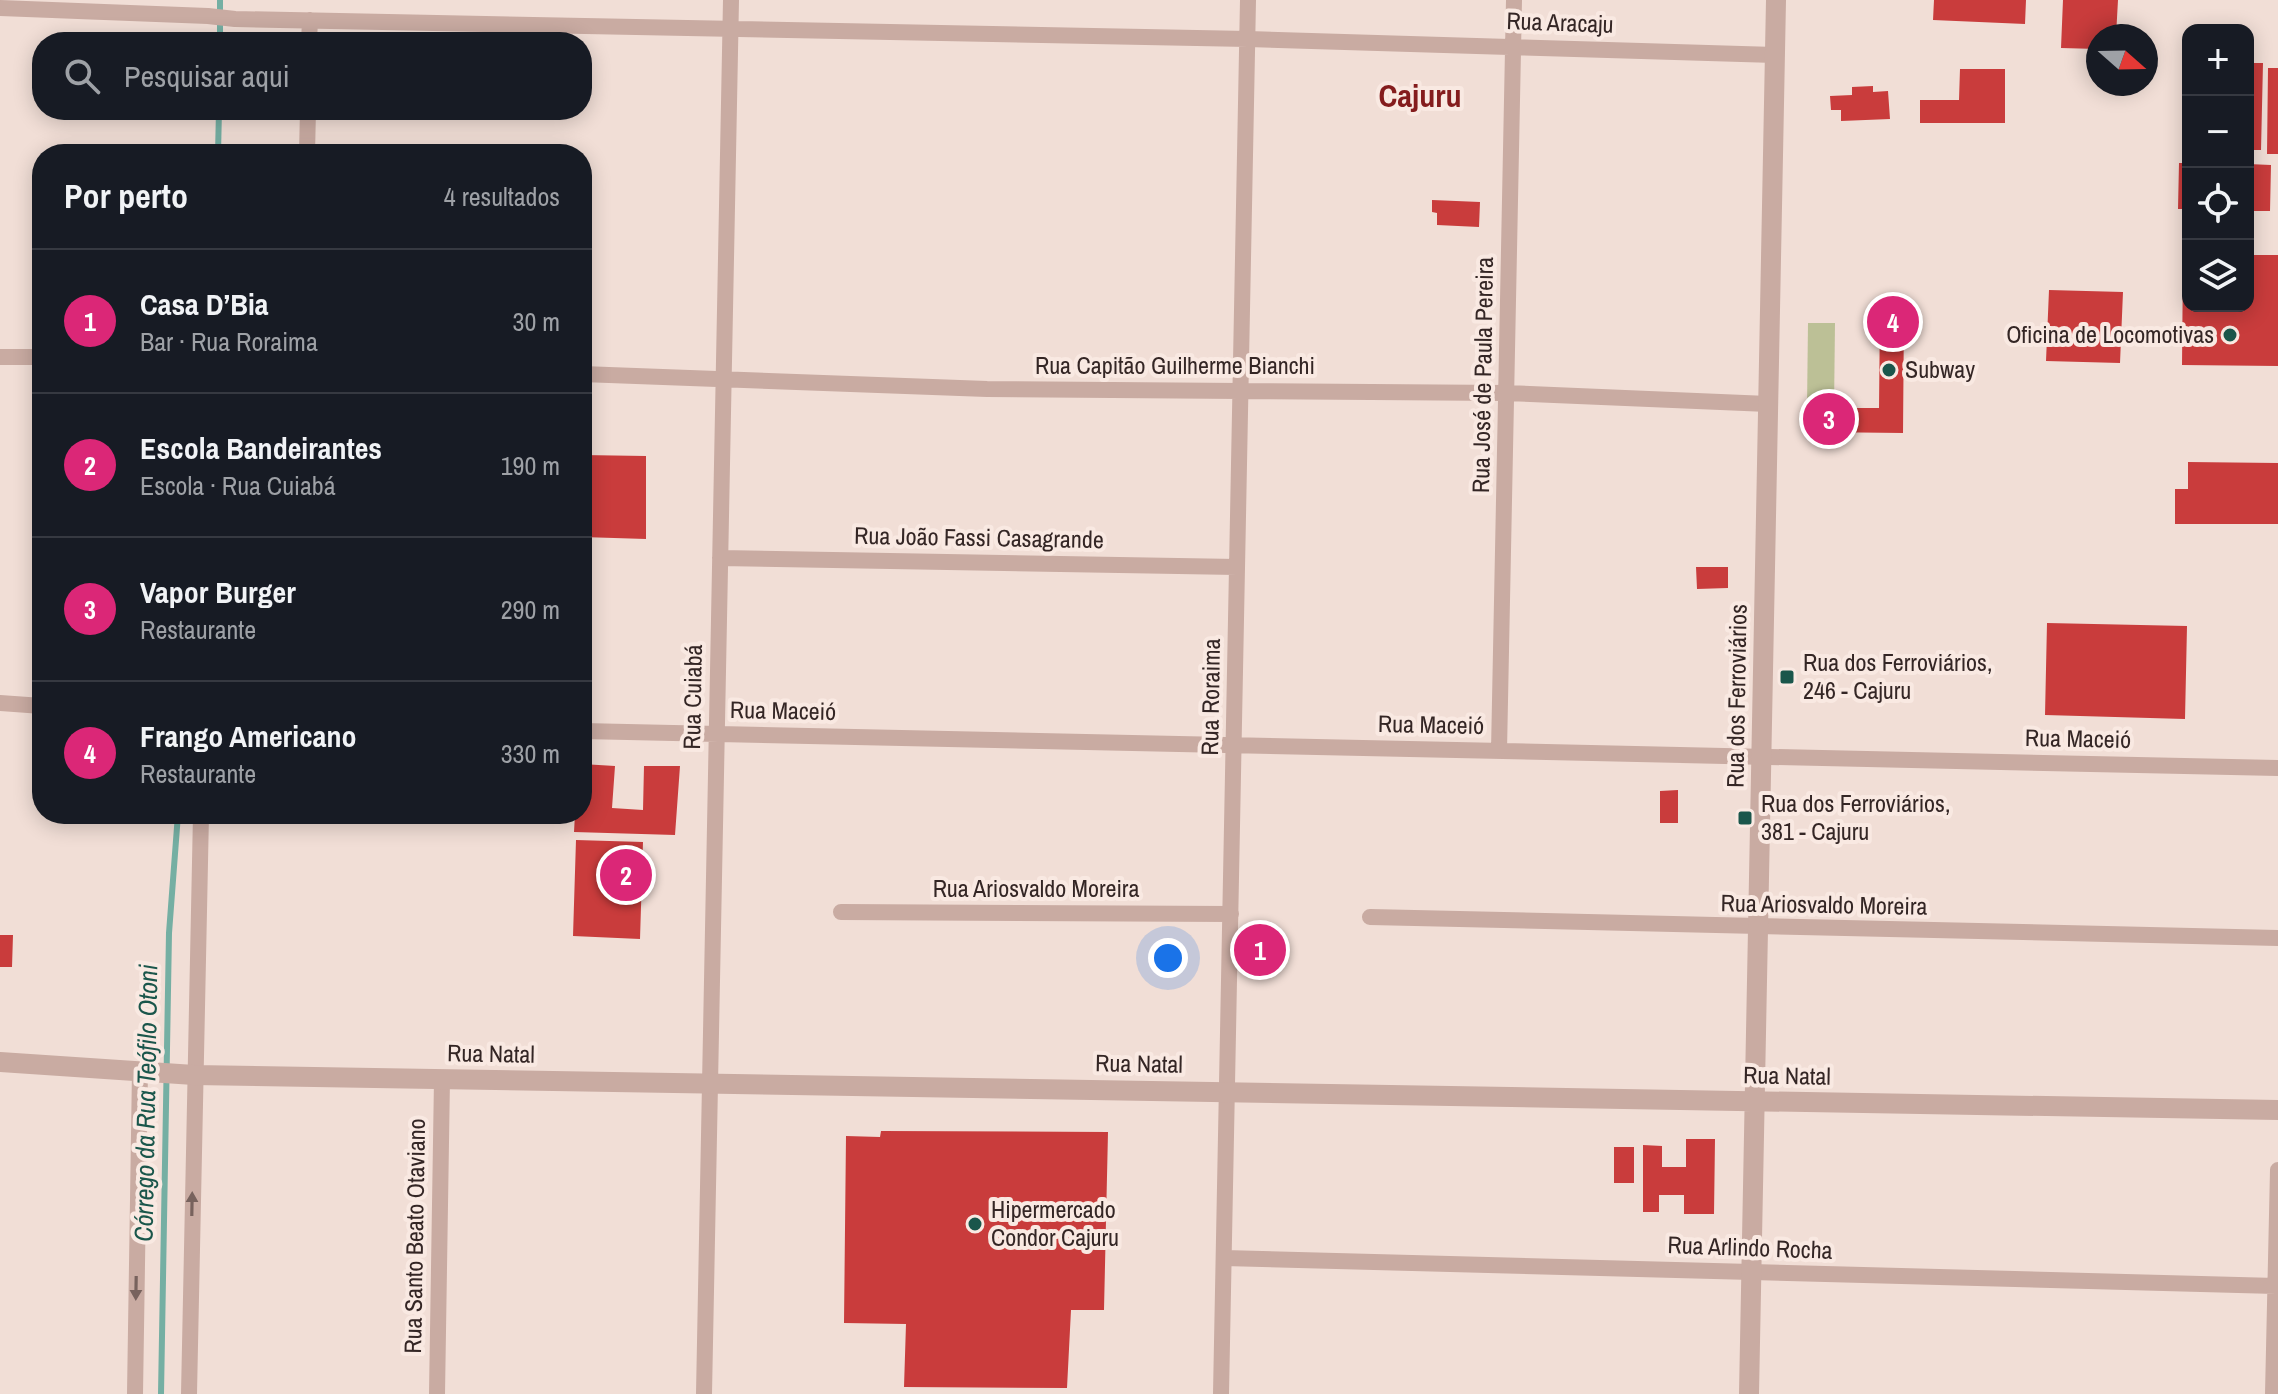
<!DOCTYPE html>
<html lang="pt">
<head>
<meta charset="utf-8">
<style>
  :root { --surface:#171b24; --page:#242831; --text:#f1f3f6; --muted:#9ea1a6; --line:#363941; --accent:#db2777 }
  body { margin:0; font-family:"Archivo Narrow",sans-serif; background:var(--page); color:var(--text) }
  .controls { position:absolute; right:24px; top:24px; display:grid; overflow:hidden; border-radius:16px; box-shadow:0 4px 20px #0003 }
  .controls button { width:72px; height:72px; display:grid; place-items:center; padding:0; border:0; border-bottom:2px solid var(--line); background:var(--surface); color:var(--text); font:40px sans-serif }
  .compass { position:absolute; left:2086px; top:24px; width:72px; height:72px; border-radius:50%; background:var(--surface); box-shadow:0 4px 20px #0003; rotate:110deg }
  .you { position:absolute; left:1168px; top:958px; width:28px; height:28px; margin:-20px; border:6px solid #fff; border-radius:50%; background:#1a73e8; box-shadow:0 0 0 12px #1a73e833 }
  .badge { display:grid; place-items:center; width:52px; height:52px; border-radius:50%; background:var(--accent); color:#fff; font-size:26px; font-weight:700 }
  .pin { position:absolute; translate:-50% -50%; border:4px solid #fff; box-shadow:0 2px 8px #0006 }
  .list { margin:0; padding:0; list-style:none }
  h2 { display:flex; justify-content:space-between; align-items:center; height:104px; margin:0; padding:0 32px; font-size:34px }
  h2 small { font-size:26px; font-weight:400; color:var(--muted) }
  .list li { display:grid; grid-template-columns:52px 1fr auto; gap:24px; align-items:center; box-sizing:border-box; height:144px; padding:0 32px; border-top:2px solid var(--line) }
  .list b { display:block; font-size:30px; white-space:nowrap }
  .list p { margin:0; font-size:26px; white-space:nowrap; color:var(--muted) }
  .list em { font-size:26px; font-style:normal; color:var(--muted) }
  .icon { flex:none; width:44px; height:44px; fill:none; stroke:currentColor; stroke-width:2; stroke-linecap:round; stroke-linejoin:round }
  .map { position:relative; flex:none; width:2278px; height:1394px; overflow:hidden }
  .search { position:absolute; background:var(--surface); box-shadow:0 4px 20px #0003; left:32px; top:32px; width:560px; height:88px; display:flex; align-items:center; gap:20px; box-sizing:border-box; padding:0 28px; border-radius:32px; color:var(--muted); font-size:30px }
  .panel { position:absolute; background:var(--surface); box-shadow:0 4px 20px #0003; left:32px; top:144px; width:560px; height:680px; border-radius:32px }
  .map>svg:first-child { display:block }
</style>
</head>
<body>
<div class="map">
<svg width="2278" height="1394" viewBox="0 0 2278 1394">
  <rect width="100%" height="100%" fill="#f1ded6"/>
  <!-- green -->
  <path fill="#bcc096" d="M1808,323H1835L1834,408H1807Z"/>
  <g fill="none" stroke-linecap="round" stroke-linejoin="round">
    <!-- stream -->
    <path stroke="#75afa3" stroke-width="6" d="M220,42V0
      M218,154L219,110
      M161,1394L169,933L178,814"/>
  </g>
  <!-- building -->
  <path fill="#c93c3c" d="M1934,0H2026L2025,24L1933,20Z
    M2063,0H2118L2116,36H2098V49L2061,48Z
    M2248,63H2263L2261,150H2248Z
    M2268,68H2278V154H2267Z
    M1960,69H2005V123H1920V100H1959Z
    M1873,86V92L1888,91L1890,119L1841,121V110H1831L1830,96L1852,95V87Z
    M2179,163H2188V209H2178Z
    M2248,164L2271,165L2270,211H2248Z
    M1432,200L1480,202L1479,227L1437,225V213L1432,212Z
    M2183,255H2188V306H2248V255H2278V366L2182,365Z
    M2049,290L2123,292L2120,363L2046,361Z
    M1880,310H1904L1903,433L1817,432V408H1879Z
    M582,455L646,456V539L582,537Z
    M2188,462L2278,463V524H2175V489H2188Z
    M1696,567H1728V588L1697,589Z
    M2047,623L2187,626L2185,719L2045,715Z
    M582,764L615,766L612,808L643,810L644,766H680L675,835L574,832L575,814H582Z
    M1678,790V823H1660V791Z
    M576,840L643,842L640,939L573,936Z
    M0,935H13L12,967H0Z
    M881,1131L1108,1132L1104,1310H1071L1067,1388L904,1387L906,1324L844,1323L846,1136L880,1137Z
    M1686,1139H1715L1714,1214H1684V1195H1659V1212H1643V1145L1662,1146V1167H1686Z
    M1614,1147H1634V1183H1614Z"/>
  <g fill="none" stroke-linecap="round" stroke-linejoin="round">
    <!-- minor -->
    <path stroke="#c9aba2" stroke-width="16" d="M0,8L208,16L235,19L1248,39L1775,55
      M309,42L310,20
      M307,154L308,110
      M0,357H42
      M582,374L987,389L1506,393L1768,404
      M720,558L1237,567
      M0,703L42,706
      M582,731L2278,768
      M1499,751L1514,0
      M841,912L1231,914
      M1370,917L2278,938
      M1224,1258L2276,1286
      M135,1394L140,1070
      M189,1394L201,814
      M437,1394L442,1079
      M704,1394L731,0
      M1221,1394L1248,0
      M2273,1394L2278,1170"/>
    <!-- tertiary -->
    <path stroke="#c9aba2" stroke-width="20" d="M0,1062L194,1075L2278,1110
      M1749,1394L1776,0"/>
  </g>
  <!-- one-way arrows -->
  <defs><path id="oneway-solid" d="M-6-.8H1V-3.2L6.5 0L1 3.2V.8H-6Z" transform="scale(2)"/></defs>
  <g fill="#77625d">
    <use href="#oneway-solid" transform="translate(192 1204) rotate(-89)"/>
    <use href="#oneway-solid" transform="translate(136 1288) rotate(91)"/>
  </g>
  <!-- markers -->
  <g fill="#1a564b" stroke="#f9e9e2" stroke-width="3">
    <circle cx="2230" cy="335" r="8"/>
    <circle cx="1889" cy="370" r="8"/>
    <rect x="1779" y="669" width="16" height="16" rx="4"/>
    <rect x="1737" y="810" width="16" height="16" rx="4"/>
    <circle cx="975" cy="1224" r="8"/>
  </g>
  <g text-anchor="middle" stroke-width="8" stroke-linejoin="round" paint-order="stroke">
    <!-- street labels -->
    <g font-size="24" fill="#342625" stroke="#f9e9e2">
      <text transform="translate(1560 23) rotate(2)" y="8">Rua Aracaju</text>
      <text x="1175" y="374">Rua Capitão Guilherme Bianchi</text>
      <text transform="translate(1483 375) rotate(-89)" y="8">Rua José de Paula Pereira</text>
      <text transform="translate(979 538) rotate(1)" y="8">Rua João Fassi Casagrande</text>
      <text transform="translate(1737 696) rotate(-89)" y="8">Rua dos Ferroviários</text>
      <text transform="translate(693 697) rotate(-89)" y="8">Rua Cuiabá</text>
      <text transform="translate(1211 697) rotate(-89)" y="8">Rua Roraima</text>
      <text transform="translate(783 711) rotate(1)" y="8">Rua Maceió</text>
      <text transform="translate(1431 725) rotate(1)" y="8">Rua Maceió</text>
      <text transform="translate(2078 739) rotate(1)" y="8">Rua Maceió</text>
      <text x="1036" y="897">Rua Ariosvaldo Moreira</text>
      <text transform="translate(1824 905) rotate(1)" y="8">Rua Ariosvaldo Moreira</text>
      <text transform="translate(491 1054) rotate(1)" y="8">Rua Natal</text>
      <text transform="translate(1139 1064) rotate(1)" y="8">Rua Natal</text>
      <text transform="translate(1787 1076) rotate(1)" y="8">Rua Natal</text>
      <text transform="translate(415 1236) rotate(-89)" y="8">Rua Santo Beato Otaviano</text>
      <text transform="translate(1750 1248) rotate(2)" y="8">Rua Arlindo Rocha</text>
    </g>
    <!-- poi labels -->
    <g font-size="24" fill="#342625" stroke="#f9e9e2" text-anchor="start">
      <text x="2214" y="343" text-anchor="end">Oficina de Locomotivas</text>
      <text x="1905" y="378">Subway</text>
      <text x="1803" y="671">Rua dos Ferroviários,<tspan x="1803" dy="28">246 - Cajuru</tspan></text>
      <text x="1761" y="812">Rua dos Ferroviários,<tspan x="1761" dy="28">381 - Cajuru</tspan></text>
      <text x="991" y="1218">Hipermercado<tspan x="991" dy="28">Condor Cajuru</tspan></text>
    </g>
    <!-- water labels -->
    <g font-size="26" font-style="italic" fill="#1a564b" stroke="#f9e9e2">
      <text transform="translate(146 1103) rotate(-89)" y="9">Córrego da Rua Teófilo Otoni</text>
    </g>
    <!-- district labels -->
    <g font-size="32" font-weight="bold" fill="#841c1d" stroke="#f9e9e2">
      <text x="1420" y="107">Cajuru</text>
    </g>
  </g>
</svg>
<div class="controls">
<button>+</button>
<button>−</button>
<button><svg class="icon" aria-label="locate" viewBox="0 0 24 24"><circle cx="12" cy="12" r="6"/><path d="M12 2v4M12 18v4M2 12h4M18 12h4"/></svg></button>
<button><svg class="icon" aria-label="layers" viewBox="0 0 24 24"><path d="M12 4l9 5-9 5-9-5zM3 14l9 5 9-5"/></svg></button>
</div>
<svg class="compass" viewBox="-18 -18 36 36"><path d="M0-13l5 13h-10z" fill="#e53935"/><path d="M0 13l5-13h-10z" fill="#9ea1a6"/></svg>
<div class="you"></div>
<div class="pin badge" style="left:1260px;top:950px">1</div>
<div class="pin badge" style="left:626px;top:875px">2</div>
<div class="pin badge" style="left:1829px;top:419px">3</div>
<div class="pin badge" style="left:1893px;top:322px">4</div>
<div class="search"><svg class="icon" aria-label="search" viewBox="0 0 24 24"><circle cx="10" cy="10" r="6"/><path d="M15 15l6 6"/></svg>Pesquisar aqui</div>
<section class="panel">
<h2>Por perto<small>4 resultados</small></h2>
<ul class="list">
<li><span class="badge">1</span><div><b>Casa D’Bia</b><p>Bar · Rua Roraima</p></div><em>30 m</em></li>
<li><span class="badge">2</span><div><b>Escola Bandeirantes</b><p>Escola · Rua Cuiabá</p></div><em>190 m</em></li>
<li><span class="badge">3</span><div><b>Vapor Burger</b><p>Restaurante</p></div><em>290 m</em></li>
<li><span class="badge">4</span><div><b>Frango Americano</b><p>Restaurante</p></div><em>330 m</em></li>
</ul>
</section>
</div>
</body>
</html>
